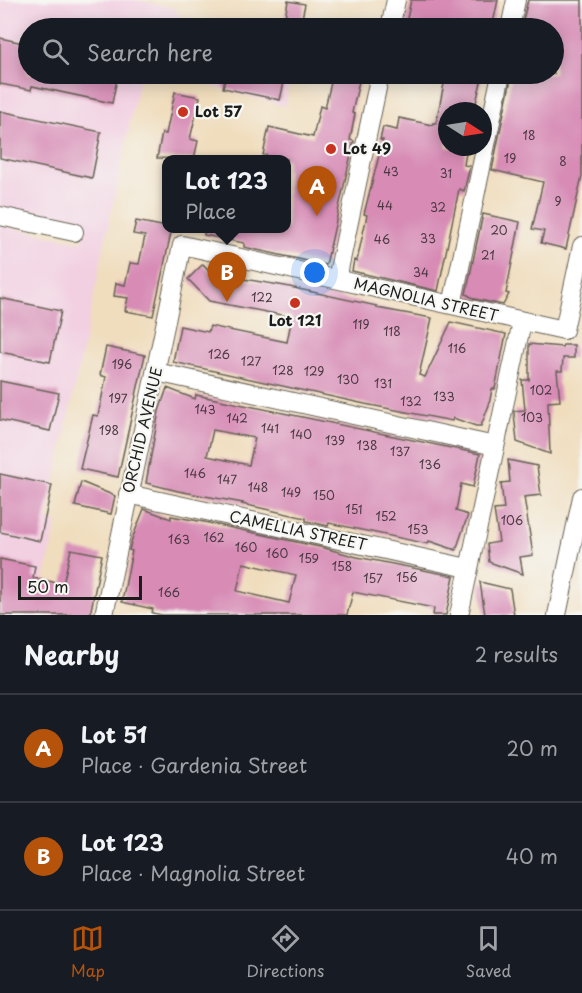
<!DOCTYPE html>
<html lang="en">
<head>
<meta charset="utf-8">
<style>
  :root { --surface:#171b24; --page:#242831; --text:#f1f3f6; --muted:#9ea1a6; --line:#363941; --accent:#b45309 }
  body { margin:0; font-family:"Playpen Sans",sans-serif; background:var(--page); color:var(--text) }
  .compass { position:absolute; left:438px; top:102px; width:54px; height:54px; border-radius:50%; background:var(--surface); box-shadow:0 3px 15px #0003; rotate:102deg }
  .scale { position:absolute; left:18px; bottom:15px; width:124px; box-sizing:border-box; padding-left:6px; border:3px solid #1c1c1c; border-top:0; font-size:16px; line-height:21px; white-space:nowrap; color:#1c1c1c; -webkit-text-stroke:4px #f6f6f2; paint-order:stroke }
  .you { position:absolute; left:315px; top:273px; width:21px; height:21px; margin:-15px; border:4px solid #fff; border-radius:50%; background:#1a73e8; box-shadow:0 0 0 9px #1a73e833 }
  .badge { display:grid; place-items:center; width:39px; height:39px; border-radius:50%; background:var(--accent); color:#fff; font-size:20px; font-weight:700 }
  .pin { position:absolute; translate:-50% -50px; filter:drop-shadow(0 2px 3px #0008) }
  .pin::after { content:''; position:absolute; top:32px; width:21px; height:18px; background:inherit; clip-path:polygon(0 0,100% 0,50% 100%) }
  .popup { position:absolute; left:162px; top:155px; width:129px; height:78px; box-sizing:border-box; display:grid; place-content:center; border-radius:12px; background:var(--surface); filter:drop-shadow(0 2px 4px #0005); font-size:20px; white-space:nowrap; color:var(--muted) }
  .popup b { font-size:22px; color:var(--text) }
  .popup::after { content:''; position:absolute; left:50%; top:100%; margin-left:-12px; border:12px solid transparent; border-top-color:var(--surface) }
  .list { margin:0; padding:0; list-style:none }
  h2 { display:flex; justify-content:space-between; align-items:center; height:78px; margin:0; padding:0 24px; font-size:26px }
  h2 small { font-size:20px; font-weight:400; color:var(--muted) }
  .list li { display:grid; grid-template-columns:39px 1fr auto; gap:18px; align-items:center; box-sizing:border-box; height:108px; padding:0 24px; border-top:2px solid var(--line) }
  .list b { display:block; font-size:22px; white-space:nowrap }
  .list p { margin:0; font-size:20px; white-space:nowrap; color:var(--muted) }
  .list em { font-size:20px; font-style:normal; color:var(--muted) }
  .icon { flex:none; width:33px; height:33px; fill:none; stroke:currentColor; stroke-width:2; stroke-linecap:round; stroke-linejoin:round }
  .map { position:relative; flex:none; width:582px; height:615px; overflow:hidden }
  .search { position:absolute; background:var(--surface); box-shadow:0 3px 15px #0003; left:18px; right:18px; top:18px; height:66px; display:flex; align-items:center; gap:15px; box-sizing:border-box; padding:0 21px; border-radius:33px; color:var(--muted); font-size:22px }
  .sheet { height:294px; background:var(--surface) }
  nav { display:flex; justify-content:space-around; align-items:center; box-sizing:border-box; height:84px; border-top:2px solid var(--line); background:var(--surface); font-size:16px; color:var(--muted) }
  nav a { display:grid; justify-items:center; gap:3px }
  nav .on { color:var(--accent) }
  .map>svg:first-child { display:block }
</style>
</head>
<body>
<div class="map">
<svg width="582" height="615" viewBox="0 0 582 615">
  <rect width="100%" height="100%" fill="#f6f6f2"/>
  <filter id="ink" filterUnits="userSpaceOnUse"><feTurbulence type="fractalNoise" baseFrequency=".0167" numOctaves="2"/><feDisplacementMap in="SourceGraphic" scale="12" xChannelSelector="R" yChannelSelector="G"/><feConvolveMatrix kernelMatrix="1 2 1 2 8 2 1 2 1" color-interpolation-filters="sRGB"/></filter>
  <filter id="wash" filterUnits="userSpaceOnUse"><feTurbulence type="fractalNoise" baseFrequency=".008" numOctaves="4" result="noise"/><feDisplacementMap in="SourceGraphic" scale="24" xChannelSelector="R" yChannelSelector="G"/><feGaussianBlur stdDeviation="1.35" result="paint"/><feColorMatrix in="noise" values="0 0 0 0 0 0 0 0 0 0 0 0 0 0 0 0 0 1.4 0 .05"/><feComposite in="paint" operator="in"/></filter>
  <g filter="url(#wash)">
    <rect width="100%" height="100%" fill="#f0ddbd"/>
    <!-- built -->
    <path fill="#f2cfe1" d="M0,0H137L176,8V11L182,20L218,28H28V74H140L47,520L57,522L36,615H0V225L82,242L85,226L0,208Z
      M168,74H291L285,106Z"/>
    <g id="blocks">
      <!-- building -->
      <path fill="#d78bb5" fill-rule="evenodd" d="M411,0H498L492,28H405Z
        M528,0H582V176L566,249L541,243L544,231L532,229L543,182L492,170L512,74H554V28H521Z
        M288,1L305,4L300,28H283Z
        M0,38L28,44V74H118L112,103L32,86L31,90L0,84Z
        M226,74H286L280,100L223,88Z
        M333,74L360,77L352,113L355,114L350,140L354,141L326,265L244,247V243L204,235V228H287V159L263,155L269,127L313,137L320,106L325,108Z
        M446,74H483L474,111H447V147H467L464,165L470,166L464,191L459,189L438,291L352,271L354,260L357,261L367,215L364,214L383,140H380L383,127L397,130L399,118L432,125L433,123H436Z
        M175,92L200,97L190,139L198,141L194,159L157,158L162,133L166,134Z
        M0,111L101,132L92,178L0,158Z
        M483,214L520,222L506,293L509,294L503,305L475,299L466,294Z
        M136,221L172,228L153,316L125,311L128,298L114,296L116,283L125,285L130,263L139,264L145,236L133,234Z
        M203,264L229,292L232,277L285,286L377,306V308L432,318L419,375L425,377L451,322L506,334L495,389H492L489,405L481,426H476L453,418L452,421L365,404L173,362L180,326L208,332L210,326L287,342L292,317L209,301L188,279Z
        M0,298L61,311L50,362L0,352Z
        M529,344L562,347L563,345H574V358H563L562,371H557L560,401L548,402L550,454L517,442L514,413V411L525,410L522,380H529Z
        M106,347L145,355L118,477L80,469L93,415L98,416L106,377L100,375Z
        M0,381L59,393L50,431L0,420Z
        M167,388L195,399L196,395L480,454L473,487L461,484L456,511L468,515L456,550L429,541L428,544L329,523L328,526L306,521V518L242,504L243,503L178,491L146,483L159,411ZM213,430L255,438L249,465L207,456Z
        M508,460L537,466L541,495L524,497L533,555L520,557L523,574L489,562L487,544L499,542L494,510L504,509L501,483L510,482Z
        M0,474L52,485L40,541L0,532Z
        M81,482L115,496L111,514L75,506Z
        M144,509L171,519V516L204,522L324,548L357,557L454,576L446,615H433L434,608L353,592L347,615H162L152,613L153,609L122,602L132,551L129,550L132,539ZM243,563L296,575L289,603L237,591Z
        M71,549L102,555L90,615H0V559L35,566L33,578L63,584Z
        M480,582L510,589L514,615H485Z"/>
    </g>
  </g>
  <g filter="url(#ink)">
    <use href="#blocks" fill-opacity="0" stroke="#666054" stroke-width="1.5"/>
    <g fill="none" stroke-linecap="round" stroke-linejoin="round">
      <!-- minor casing -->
      <g stroke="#666054" stroke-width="20">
        <path id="minor" d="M390,28L396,0
          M510,28L516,0
          M0,216L74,232
          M337,279L380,74
          M452,305L501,74
          M156,372L495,446
          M128,494L468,568
          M104,615L182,245L564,330L582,246
          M459,615L522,322
          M557,615L582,497"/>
      </g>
      <!-- minor -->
      <use href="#minor" stroke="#fff" stroke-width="18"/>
    </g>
  </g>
  <!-- markers -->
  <g fill="#c8321e" stroke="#f6f6f2" stroke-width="2">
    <circle cx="183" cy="112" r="6"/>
    <circle cx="331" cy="149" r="6"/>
    <circle cx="295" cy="303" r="6"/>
  </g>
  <g text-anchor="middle" stroke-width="4.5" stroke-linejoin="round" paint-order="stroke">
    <!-- number labels -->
    <g font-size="12" fill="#4b3842">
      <text x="529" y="140">18</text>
      <text x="510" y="163">19</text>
      <text x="563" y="166">8</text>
      <text x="391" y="176">43</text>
      <text x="446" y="178">31</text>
      <text x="558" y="206">9</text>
      <text x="385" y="210">44</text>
      <text x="438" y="212">32</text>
      <text x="499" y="235">20</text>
      <text x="428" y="243">33</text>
      <text x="382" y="244">46</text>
      <text x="488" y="260">21</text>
      <text x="421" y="277">34</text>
      <text x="262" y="302">122</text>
      <text x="361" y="329">119</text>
      <text x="392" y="336">118</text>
      <text x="457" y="353">116</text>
      <text x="219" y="359">126</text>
      <text x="251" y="366">127</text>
      <text x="122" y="369">196</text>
      <text x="283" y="375">128</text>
      <text x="314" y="376">129</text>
      <text x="348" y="384">130</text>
      <text x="383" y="388">131</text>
      <text x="541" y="395">102</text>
      <text x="444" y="401">133</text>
      <text x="118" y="403">197</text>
      <text x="411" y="406">132</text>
      <text x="205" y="414">143</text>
      <text x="532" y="422">103</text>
      <text x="237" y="423">142</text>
      <text x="270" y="433">141</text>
      <text x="109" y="435">198</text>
      <text x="301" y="439">140</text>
      <text x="335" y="445">139</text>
      <text x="367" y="450">138</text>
      <text x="400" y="456">137</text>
      <text x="430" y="469">136</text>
      <text x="195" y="478">146</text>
      <text x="227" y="484">147</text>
      <text x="258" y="492">148</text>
      <text x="291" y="497">149</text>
      <text x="324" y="500">150</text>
      <text x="354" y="514">151</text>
      <text x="386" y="521">152</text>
      <text x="512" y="525">106</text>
      <text x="418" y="534">153</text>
      <text x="214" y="542">162</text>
      <text x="179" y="544">163</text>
      <text x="246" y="552">160</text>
      <text x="277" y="558">160</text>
      <text x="309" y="563">159</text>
      <text x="342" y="571">158</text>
      <text x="407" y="582">156</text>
      <text x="373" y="583">157</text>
      <text x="169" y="597">166</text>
    </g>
    <!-- poi labels -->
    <g font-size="15" font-weight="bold" fill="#1c1c1c" stroke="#f6f6f2" text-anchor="start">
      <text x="195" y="117">Lot 57</text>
      <text x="343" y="154">Lot 49</text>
      <text x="295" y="326" text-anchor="middle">Lot 121</text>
    </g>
    <!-- street labels -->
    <g font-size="15" fill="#1c1c1c" stroke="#f6f6f2">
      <text transform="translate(426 300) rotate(13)" y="5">MAGNOLIA STREET</text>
      <text transform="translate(143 430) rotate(-77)" y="5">ORCHID AVENUE</text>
      <text transform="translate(298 531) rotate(12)" y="5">CAMELLIA STREET</text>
    </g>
  </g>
</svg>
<svg class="compass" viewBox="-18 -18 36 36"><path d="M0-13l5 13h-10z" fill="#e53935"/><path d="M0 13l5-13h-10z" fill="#9ea1a6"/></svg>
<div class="scale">50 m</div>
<div class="you"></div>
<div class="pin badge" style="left:317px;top:216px">A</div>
<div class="pin badge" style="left:227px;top:302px">B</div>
<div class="popup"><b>Lot 123</b>Place</div>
<div class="search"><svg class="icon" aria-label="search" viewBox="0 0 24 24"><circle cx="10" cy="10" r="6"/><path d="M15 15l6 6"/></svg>Search here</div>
</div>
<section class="sheet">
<h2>Nearby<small>2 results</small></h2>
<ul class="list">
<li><span class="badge">A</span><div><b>Lot 51</b><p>Place · Gardenia Street</p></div><em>20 m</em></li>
<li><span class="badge">B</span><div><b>Lot 123</b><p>Place · Magnolia Street</p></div><em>40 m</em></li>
</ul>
</section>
<nav>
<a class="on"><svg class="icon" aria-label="map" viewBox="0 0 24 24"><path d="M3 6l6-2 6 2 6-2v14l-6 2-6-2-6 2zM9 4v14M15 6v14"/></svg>Map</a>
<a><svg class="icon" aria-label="directions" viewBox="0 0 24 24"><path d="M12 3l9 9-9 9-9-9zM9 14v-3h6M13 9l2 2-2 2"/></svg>Directions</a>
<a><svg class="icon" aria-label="saved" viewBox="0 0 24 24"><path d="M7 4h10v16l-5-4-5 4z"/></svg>Saved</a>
</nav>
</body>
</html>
